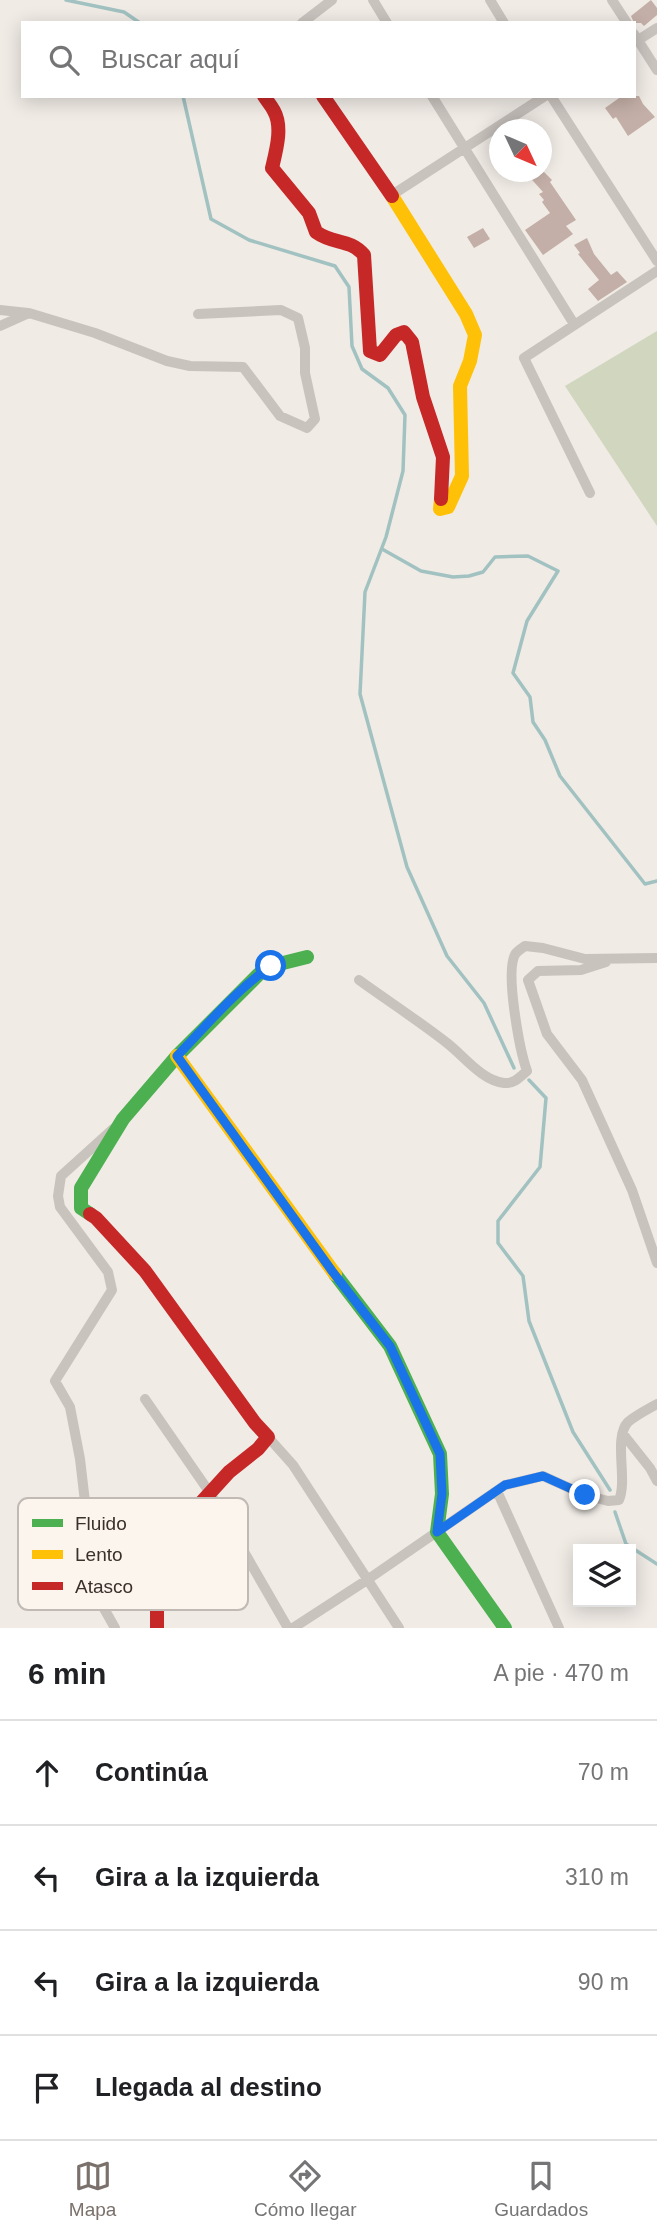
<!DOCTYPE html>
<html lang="es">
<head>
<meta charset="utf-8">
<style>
  :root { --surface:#fff; --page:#f6f6f6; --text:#202124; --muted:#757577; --line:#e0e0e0; --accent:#7a716c }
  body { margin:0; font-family:Arial,sans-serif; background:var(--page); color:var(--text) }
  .controls { position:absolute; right:21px; bottom:21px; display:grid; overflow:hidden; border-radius:0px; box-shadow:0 4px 18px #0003 }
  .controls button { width:63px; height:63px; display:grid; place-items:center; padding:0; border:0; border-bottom:2px solid var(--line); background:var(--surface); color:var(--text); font:35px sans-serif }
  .compass { position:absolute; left:489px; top:119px; width:63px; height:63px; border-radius:50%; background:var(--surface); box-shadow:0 4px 18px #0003; rotate:134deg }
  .stop { position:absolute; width:21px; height:21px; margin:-16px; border:5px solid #1a73e8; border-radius:50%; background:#fff }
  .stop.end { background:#1a73e8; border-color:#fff; box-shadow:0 2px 7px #0008 }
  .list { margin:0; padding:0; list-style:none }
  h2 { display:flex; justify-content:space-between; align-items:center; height:91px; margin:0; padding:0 28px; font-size:30px }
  h2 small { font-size:23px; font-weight:400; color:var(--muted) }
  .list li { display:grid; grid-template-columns:46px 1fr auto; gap:21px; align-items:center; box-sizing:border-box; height:105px; padding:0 28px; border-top:2px solid var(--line) }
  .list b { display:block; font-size:26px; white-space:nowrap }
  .list em { font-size:23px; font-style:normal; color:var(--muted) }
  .icon { flex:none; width:38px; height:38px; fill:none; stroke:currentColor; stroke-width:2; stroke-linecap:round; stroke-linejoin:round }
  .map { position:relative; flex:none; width:657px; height:1628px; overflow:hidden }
  .search { position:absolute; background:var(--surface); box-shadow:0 4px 18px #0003; left:21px; right:21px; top:21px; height:77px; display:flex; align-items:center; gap:18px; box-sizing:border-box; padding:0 24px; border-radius:0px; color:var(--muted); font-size:26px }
  .sheet { height:511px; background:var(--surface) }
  nav { display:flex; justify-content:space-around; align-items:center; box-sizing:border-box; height:98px; border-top:2px solid var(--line); background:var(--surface); font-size:19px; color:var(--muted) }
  nav a { display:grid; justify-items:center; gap:4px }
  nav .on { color:var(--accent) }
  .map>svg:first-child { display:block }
</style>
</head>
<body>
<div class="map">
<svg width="657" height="1628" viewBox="0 0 657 1628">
  <rect width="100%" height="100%" fill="#f0ebe5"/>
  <!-- green -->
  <path fill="#d1d6bf" d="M657,331V526L565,386Z"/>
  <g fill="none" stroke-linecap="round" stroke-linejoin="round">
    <!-- stream -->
    <path stroke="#a1c2c1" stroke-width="3.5" d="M66,0L124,12L140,23
      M183,96L211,219L249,240L335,266L349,287L352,346L362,369L388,388L405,415L403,471L386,537L365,592L360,694L407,867L447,956L484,1003L514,1068
      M382,549L421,571L453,577L469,576L483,572L495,557L528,556L558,571L527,621L513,673L530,697L533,722L545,740L560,776L645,884L657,881
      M529,1080L546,1098L540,1167L498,1221V1243L523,1276L529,1321L573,1432L610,1490
      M615,1512L626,1544L657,1564"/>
  </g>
  <!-- building -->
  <path fill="#c3afa7" d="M651,0L657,8V15L644,26L641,23H634L631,16Z
    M622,96H639L643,104L655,117L628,136L616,117L613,119L605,108Z
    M525,172H544L552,180L550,182L576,220L566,226L573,234L543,255L525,230L550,213L542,202L544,200L539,194L543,192Z
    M483,228L490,239L474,248L467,237Z
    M587,238L594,254L611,275L617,271L627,282L598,301L588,289L599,280L578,254L580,253L574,245Z"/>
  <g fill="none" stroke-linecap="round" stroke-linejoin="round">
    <!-- street -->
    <path stroke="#c9c3be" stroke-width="10" d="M373,0L387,23
      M490,0L504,23
      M612,0L627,23
      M302,23L332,0
      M634,34L657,70
      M635,42L657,28
      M432,96L574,324
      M551,96L657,261
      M392,195L545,96
      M0,310L28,313
      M0,326L29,313L95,333L167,361L190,366L243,367L280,416L307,428L315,419L305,373V348L298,318L281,310L198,314
      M590,493L524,358L657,271
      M606,962L581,970L538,971L528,980L547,1034L582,1080L632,1190L657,1263
      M359,980C388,1001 419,1021 447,1043C464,1056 481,1080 504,1083C514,1084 520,1077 527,1071C520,1051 504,969 516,953C519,950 522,948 525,946L543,948L585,959L657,958
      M113,1129L61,1176L58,1196L60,1207L108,1272L112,1290L55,1381L70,1407L80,1459L91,1553L102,1605L115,1628
      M145,1399L210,1493L288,1628
      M623,1434L650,1468L657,1481
      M268,1437L293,1465L399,1628
      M497,1491L559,1628
      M293,1628L367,1580L505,1485L543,1476L585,1495L608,1501L619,1500C628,1479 613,1438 628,1422C636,1415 648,1409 657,1404"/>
    <!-- fast -->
    <path stroke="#4caf50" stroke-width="14" d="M90,1214L81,1208V1188L123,1119L177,1056L259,974L271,966L307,957
      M335,1274L390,1346L440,1454L442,1494L437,1532L505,1628"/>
    <!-- slow -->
    <path stroke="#ffc107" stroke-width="14" d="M392,196L466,314L475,335L470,361L460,386L462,476L448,507L440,509L441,499
      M177,1056L335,1274"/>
    <!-- jam -->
    <path stroke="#c62828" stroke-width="14" d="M264,96C267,101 271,105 274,111C283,127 276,151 272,168L309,213L316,232C334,245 349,238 364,255L370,351L380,355L396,335L404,332L412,342L423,397L443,457L441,499
      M323,96L392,196
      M90,1214L96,1218L145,1271L255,1423L268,1437L258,1449L229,1472L198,1506L157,1599V1628"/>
  </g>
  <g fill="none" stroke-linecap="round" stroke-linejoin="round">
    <!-- route -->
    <path stroke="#1a73e8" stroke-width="9" d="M271,966C236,990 207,1025 177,1056L332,1271L390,1346L440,1454L442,1494L437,1532L505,1485L543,1476L585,1495"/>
  </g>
  <!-- legend -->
  <rect x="18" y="1498" width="230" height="112" rx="10" fill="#fbf5ee" stroke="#c1bab4" stroke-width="2"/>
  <rect x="32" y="1519" width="31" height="8" fill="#4caf50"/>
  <rect x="32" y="1550" width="31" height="9" fill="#ffc107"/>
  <rect x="32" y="1582" width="31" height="8" fill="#c62828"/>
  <g font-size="19" fill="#3b302b">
    <text x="75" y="1530">Fluido</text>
    <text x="75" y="1561">Lento</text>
    <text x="75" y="1593">Atasco</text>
  </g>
</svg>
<div class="controls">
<button><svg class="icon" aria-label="layers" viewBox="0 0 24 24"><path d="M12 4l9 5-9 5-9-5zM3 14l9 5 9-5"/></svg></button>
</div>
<svg class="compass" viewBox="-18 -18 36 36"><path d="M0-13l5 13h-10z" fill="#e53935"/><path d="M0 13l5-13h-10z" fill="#757577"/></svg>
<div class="stop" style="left:271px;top:966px"></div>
<div class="stop end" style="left:585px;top:1495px"></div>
<div class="search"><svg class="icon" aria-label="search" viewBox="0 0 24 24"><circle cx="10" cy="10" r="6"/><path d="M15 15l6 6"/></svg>Buscar aquí</div>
</div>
<section class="sheet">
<h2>6 min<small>A pie · 470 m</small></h2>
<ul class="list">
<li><svg class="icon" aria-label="ahead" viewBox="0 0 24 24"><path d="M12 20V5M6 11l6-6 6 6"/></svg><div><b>Continúa</b></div><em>70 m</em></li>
<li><svg class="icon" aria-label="left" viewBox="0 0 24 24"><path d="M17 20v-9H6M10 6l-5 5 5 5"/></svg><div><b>Gira a la izquierda</b></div><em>310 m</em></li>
<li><svg class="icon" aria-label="left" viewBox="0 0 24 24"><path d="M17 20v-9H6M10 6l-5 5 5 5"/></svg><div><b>Gira a la izquierda</b></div><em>90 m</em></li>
<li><svg class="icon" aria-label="arrive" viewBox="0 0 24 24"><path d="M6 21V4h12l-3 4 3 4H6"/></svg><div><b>Llegada al destino</b></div></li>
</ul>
</section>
<nav>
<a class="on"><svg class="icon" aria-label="map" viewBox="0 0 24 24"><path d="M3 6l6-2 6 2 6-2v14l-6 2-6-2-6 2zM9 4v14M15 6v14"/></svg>Mapa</a>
<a><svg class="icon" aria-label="directions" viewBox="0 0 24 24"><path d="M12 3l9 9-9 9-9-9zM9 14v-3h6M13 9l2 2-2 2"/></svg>Cómo llegar</a>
<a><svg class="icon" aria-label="saved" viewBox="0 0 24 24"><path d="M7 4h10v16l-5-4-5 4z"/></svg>Guardados</a>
</nav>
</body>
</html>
